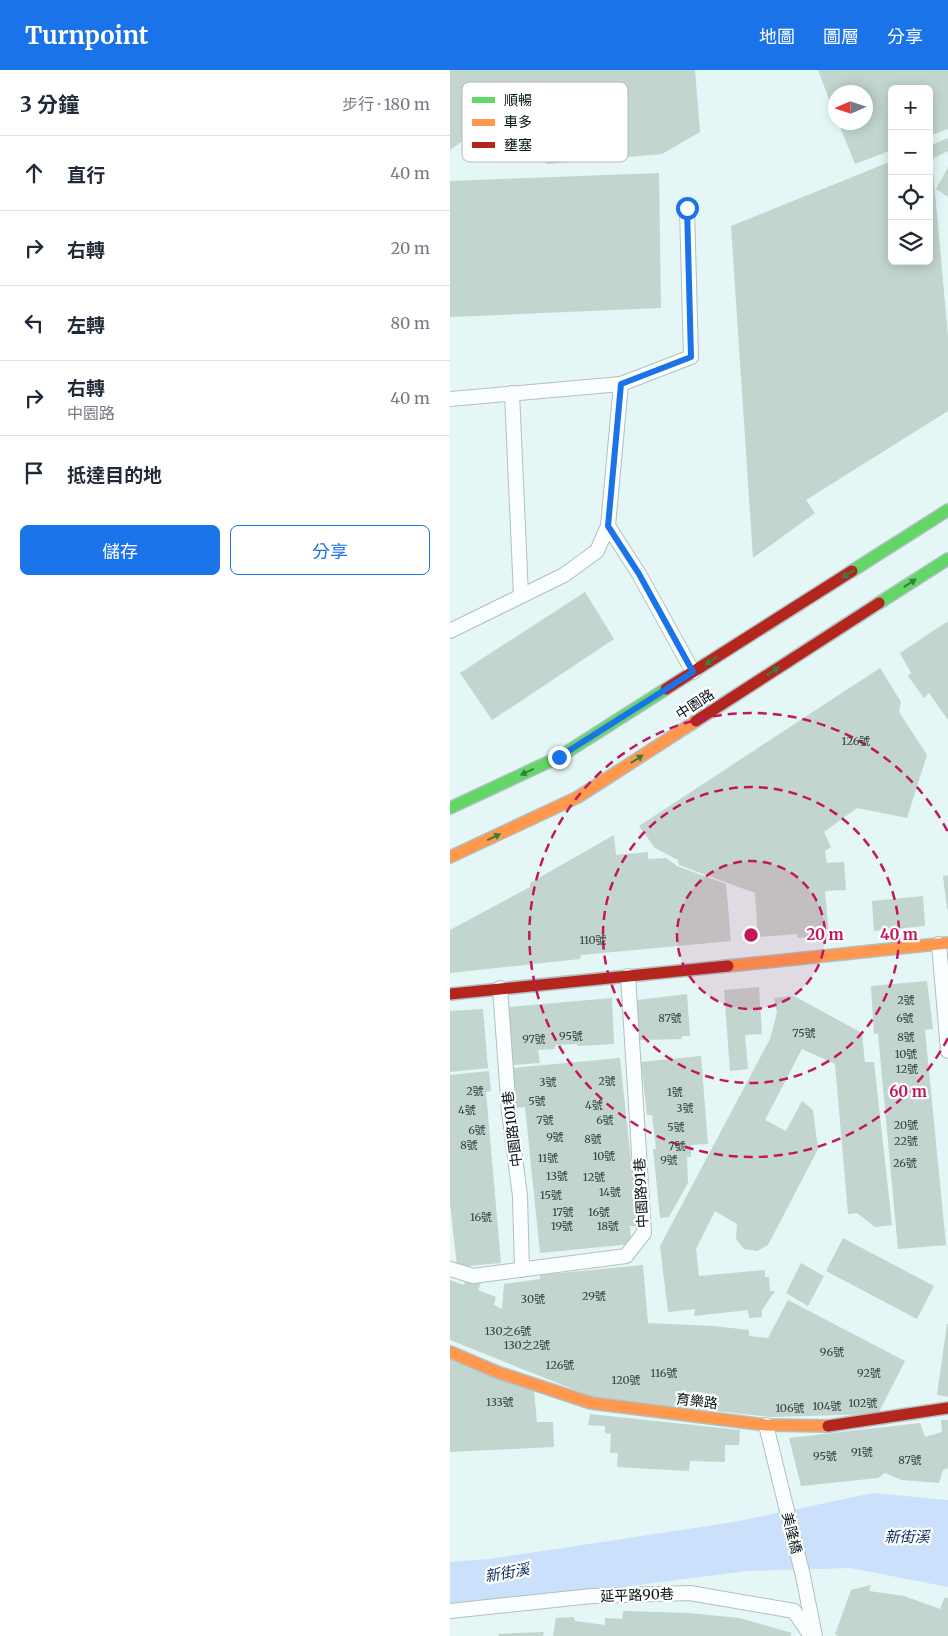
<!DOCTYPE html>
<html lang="zh-TW">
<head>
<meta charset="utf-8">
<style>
  :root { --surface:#fff; --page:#f6f6f7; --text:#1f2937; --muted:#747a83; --line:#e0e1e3; --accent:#1a73e8 }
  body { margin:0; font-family:Merriweather,"Noto Sans TC",serif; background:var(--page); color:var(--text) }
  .controls { position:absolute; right:15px; top:15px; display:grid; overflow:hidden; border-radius:8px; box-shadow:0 2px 12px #0003 }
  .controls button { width:45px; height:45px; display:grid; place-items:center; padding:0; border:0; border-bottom:1px solid var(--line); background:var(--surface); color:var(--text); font:25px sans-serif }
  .compass { position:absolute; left:378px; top:15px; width:45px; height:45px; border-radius:50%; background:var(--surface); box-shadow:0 2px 12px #0003; rotate:267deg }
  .stop { position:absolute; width:15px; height:15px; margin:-11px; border:4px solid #1a73e8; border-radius:50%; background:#fff }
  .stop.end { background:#1a73e8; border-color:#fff; box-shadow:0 1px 5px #0008 }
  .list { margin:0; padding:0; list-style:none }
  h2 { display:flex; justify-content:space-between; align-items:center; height:65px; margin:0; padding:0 20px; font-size:21px }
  h2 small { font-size:16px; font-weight:400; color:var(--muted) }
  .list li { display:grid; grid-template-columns:32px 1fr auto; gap:15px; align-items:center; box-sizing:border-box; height:75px; padding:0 20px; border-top:1px solid var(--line) }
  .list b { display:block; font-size:19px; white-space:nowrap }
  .list p { margin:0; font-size:16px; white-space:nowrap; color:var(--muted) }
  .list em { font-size:16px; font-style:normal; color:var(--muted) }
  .actions { display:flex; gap:10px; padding:15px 20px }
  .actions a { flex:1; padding:11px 0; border:1px solid var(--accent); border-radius:8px; text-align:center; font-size:18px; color:var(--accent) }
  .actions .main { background:var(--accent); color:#fff }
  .icon { flex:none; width:28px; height:28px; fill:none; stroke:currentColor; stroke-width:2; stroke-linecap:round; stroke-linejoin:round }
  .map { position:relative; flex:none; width:498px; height:1566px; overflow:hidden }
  header { display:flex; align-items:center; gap:30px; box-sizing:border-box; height:70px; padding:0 25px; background:var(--accent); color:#fff }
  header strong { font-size:24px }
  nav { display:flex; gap:28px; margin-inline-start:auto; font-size:18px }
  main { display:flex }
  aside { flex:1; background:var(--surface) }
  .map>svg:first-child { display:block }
</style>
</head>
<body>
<header>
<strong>Turnpoint</strong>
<nav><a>地圖</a><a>圖層</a><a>分享</a></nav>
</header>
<main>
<aside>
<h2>3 分鐘<small>步行 · 180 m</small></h2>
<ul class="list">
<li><svg class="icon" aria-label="ahead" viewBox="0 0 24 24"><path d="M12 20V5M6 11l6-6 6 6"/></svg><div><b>直行</b></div><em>40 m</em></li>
<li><svg class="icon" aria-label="right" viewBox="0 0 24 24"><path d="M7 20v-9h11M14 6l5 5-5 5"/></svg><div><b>右轉</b></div><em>20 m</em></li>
<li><svg class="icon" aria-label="left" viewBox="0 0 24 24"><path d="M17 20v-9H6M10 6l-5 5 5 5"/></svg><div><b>左轉</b></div><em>80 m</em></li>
<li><svg class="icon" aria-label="right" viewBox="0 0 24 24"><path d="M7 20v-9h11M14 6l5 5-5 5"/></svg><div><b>右轉</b><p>中園路</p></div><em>40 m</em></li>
<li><svg class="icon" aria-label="arrive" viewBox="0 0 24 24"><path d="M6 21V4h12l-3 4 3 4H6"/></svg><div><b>抵達目的地</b></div></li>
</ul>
<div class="actions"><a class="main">儲存</a><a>分享</a></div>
</aside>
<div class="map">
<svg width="498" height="1566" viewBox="0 0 498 1566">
  <rect width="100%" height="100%" fill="#e4f6f5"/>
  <!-- water -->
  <path fill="#cbe0fa" d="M423,1423L498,1430V1517L401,1498L297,1501L0,1539V1492L39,1489L284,1452Z"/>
  <!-- building -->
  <path fill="#c3d5cf" d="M0,0H245L250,62L212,84L97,94L73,77L18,67L0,80Z
    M368,0H498V59L479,66V19H442V80L405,94L388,52H416V22H386L385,45Z
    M498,68V81L482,89L498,266V341L356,430L365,443L303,488L281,156L442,91V191H479V76Z
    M498,97V127L486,119Z
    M209,103L211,238L0,247V111Z
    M135,522L164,569L42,650L10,603Z
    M498,551V650L479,623L474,628L458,606L461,603L450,583Z
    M430,598L451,632L449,642L477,685L457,748L407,738L374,762L381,777L375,781L377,793L394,792L396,820L375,821L379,866L347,868V864L308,867L305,823L229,795L228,790L205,778L189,756Z
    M164,765L166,785L198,782V789L216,788L227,796L276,814L281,871L131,885L130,889L0,903V860L80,817V813Z
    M498,805V839H497L493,806Z
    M473,826L475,856L424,861L422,831Z
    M477,911L483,959L475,960L496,1175L448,1179L428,964H424L421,916Z
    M309,917L312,964L295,965L298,999L280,1001L274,920Z
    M237,924L240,966H232V969L190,970L187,930Z
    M344,926L412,963L415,992H424L442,1155L425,1157L407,1143L398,1144L385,994L352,979L315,1050L336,1061L352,1031L363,1040L368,1079L318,1175L307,1181L294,1179L286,1169L287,1154L265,1141L246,1179L249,1206L315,1200V1207H319L320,1221H325L312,1240V1247L299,1248L298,1240L244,1246L245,1239L218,1242L210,1176L320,969L327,943L324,928Z
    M162,928L164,974L128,976L127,974L106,975L104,979L88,980L90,993L63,995L58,937Z
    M33,939L38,998L0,1002V941Z
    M251,986L258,1074L241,1075V1087H237L238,1113L219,1147L210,1148L203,1079H206L202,1045H197L191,992Z
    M170,988L188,1156H180L181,1174L90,1183L75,1037L66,1038L62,998Z
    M39,1001L41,1021L36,1022L51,1193L7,1197L0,1133V1005Z
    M393,1168L484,1216L467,1249L376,1201Z
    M351,1193L374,1206L358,1236L336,1223Z
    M193,1195L198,1253L264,1256L299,1260V1266L318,1268L338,1230L455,1291L428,1344L321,1347L145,1328L0,1270V1210L14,1215L16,1208L31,1213L28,1220L46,1227L44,1235L52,1239L54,1214L90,1209V1205Z
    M497,1254H498V1327L487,1325Z
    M0,1289L84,1321L87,1352H103L104,1377L0,1382Z
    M140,1344L290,1360L289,1375H275V1392L240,1391L239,1401L167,1397L168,1383H160L161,1364L155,1363V1356L138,1355Z
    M491,1350H498V1398L493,1400L489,1413L452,1410L435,1403L428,1408L351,1416L339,1368L470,1353L475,1367L492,1362Z
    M421,1515L419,1521L454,1526L490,1539L495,1527L498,1528V1566H388L385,1564L401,1520Z
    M173,1541L239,1543L289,1548L342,1563L340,1566H103L106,1548L124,1547L125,1551L155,1555V1548L172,1549Z
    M94,1562L93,1566H49L48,1564Z"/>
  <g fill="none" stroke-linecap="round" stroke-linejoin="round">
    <!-- lane casing -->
    <g stroke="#b1c0c0" stroke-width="16">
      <path id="lane" d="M62,323L71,526
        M0,329L171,314L241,287L237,138
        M158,456L189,504L243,602
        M0,561L114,505L147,481L158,456L171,314
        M489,874L498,981
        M50,918L59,1042L70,1126L72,1200
        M0,1199L23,1206L176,1186L194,1163L178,906
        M316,1355L353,1506L365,1566
        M0,1541L142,1526L240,1523L344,1541L361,1566"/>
    </g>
    <!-- fast casing -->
    <g stroke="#b1c0c0" stroke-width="14">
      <path id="fast" d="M402,501L498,440
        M429,533L498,489
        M0,738L109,687L216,619"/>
    </g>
    <!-- slow casing -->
    <g stroke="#b1c0c0" stroke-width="14">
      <path id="slow" d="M0,787L128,727L246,651
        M278,896L498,873
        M0,1282L47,1302L141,1333L316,1355L378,1356"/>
    </g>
    <!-- jam casing -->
    <g stroke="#b1c0c0" stroke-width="14">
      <path id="jam" d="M216,619L402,501
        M246,651L429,533
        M0,924L278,896
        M378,1356L498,1338"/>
    </g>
    <!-- lane -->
    <use href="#lane" stroke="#fbfefe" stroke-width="14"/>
    <!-- fast -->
    <use href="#fast" stroke="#63d668" stroke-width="11"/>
    <!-- slow -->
    <use href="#slow" stroke="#ff974d" stroke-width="11"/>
    <!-- jam -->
    <use href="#jam" stroke="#b3261e" stroke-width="11"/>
  </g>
  <!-- one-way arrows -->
  <defs><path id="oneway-solid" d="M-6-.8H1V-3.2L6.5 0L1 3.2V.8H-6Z" transform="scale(1.25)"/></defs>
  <g fill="#387e41">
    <use href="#oneway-solid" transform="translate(398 504) rotate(148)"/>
    <use href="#oneway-solid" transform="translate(460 513) rotate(-33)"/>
    <use href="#oneway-solid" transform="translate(261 591) rotate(147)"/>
    <use href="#oneway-solid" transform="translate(323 601) rotate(-33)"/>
    <use href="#oneway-solid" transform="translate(187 689) rotate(-33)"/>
    <use href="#oneway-solid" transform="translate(77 702) rotate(155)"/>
    <use href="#oneway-solid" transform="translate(44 767) rotate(-25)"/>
  </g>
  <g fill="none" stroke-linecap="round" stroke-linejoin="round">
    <!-- route -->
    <path stroke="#1a73e8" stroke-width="6" d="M109,687L243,602L189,504L158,456L171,314L241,287L237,138"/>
  </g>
  <!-- distance rings -->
  <circle cx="301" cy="865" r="74" fill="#c2185b" fill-opacity=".12"/>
  <g fill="none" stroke="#c2185b" stroke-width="2.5" stroke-dasharray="9 6">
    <circle cx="301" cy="865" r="74"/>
    <circle cx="301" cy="865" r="148"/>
    <path d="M498 968A222 222 0 1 1 498 762"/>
  </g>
  <g text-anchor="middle" stroke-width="4.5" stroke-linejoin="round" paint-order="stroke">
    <!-- number labels -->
    <g font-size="11" fill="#344441">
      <text x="406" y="675">126號</text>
      <text x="143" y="874">110號</text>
      <text x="456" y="934">2號</text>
      <text x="220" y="952">87號</text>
      <text x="455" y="952">6號</text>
      <text x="354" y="967">75號</text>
      <text x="121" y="970">95號</text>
      <text x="456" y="971">8號</text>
      <text x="84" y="973">97號</text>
      <text x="456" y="988">10號</text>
      <text x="457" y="1003">12號</text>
      <text x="157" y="1015">2號</text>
      <text x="98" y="1016">3號</text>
      <text x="25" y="1025">2號</text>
      <text x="225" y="1026">1號</text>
      <text x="87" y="1035">5號</text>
      <text x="144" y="1039">4號</text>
      <text x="235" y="1042">3號</text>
      <text x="17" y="1044">4號</text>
      <text x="95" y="1054">7號</text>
      <text x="155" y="1054">6號</text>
      <text x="456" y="1059">20號</text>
      <text x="226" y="1061">5號</text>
      <text x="27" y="1064">6號</text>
      <text x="105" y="1071">9號</text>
      <text x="143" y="1073">8號</text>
      <text x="456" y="1075">22號</text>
      <text x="19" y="1079">8號</text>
      <text x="227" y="1080">7號</text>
      <text x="154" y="1090">10號</text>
      <text x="98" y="1092">11號</text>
      <text x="219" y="1094">9號</text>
      <text x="455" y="1097">26號</text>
      <text x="107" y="1110">13號</text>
      <text x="144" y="1111">12號</text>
      <text x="160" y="1126">14號</text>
      <text x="101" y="1129">15號</text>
      <text x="113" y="1146">17號</text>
      <text x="149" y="1146">16號</text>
      <text x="31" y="1151">16號</text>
      <text x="112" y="1160">19號</text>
      <text x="158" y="1160">18號</text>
      <text x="144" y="1230">29號</text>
      <text x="83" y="1233">30號</text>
      <text x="58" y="1265">130之6號</text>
      <text x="77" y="1279">130之2號</text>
      <text x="382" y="1286">96號</text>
      <text x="110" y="1299">126號</text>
      <text x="214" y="1307">116號</text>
      <text x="419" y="1307">92號</text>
      <text x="176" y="1314">120號</text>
      <text x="50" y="1336">133號</text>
      <text x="413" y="1337">102號</text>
      <text x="377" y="1340">104號</text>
      <text x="340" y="1342">106號</text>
      <text x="412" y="1386">91號</text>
      <text x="375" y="1390">95號</text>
      <text x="460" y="1394">87號</text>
    </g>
    <!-- street labels -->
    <g font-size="14" fill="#041312" stroke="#fff">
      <text transform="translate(245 634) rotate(-33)" y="5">中園路</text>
      <text transform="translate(62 1059) rotate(-97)" y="5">中園路101巷</text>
      <text transform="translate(191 1123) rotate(-93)" y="5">中園路91巷</text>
      <text transform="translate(247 1331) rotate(7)" y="5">育樂路</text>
      <text transform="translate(342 1463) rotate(76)" y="5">美隆橋</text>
      <text transform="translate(187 1525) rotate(-2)" y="5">延平路90巷</text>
    </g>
    <!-- water labels -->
    <g font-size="15" font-style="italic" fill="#07265b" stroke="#fff">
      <text x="457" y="1472">新街溪</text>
      <text transform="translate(57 1503) rotate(-10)" y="5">新街溪</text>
    </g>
  </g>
  <!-- legend -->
  <rect x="12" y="12" width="166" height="80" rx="8" fill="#fff" stroke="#b4b8b8" stroke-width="1"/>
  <rect x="22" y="27" width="23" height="6" fill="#63d668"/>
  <rect x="22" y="49" width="23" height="7" fill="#ff974d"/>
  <rect x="22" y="72" width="23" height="6" fill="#b3261e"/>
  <g font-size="14" fill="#041312">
    <text x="54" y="35">順暢</text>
    <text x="54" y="57">車多</text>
    <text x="54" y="80">壅塞</text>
  </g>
  <circle cx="301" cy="865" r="8" fill="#c2185b" stroke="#fff" stroke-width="2.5"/>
  <g font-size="15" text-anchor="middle" font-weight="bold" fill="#c2185b" stroke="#fff" stroke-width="4.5" stroke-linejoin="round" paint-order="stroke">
    <text x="375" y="870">20 m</text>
    <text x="449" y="870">40 m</text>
    <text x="458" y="1027">60 m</text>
  </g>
</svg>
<div class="controls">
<button>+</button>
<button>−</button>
<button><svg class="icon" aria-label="locate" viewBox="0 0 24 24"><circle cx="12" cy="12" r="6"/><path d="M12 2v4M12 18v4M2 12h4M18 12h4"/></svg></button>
<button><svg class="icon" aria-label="layers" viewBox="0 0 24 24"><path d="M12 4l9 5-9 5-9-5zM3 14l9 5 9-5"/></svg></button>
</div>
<svg class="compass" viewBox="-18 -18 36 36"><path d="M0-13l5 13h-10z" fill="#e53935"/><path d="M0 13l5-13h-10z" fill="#747a83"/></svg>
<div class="stop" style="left:237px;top:138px"></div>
<div class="stop end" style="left:109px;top:687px"></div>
</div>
</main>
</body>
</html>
